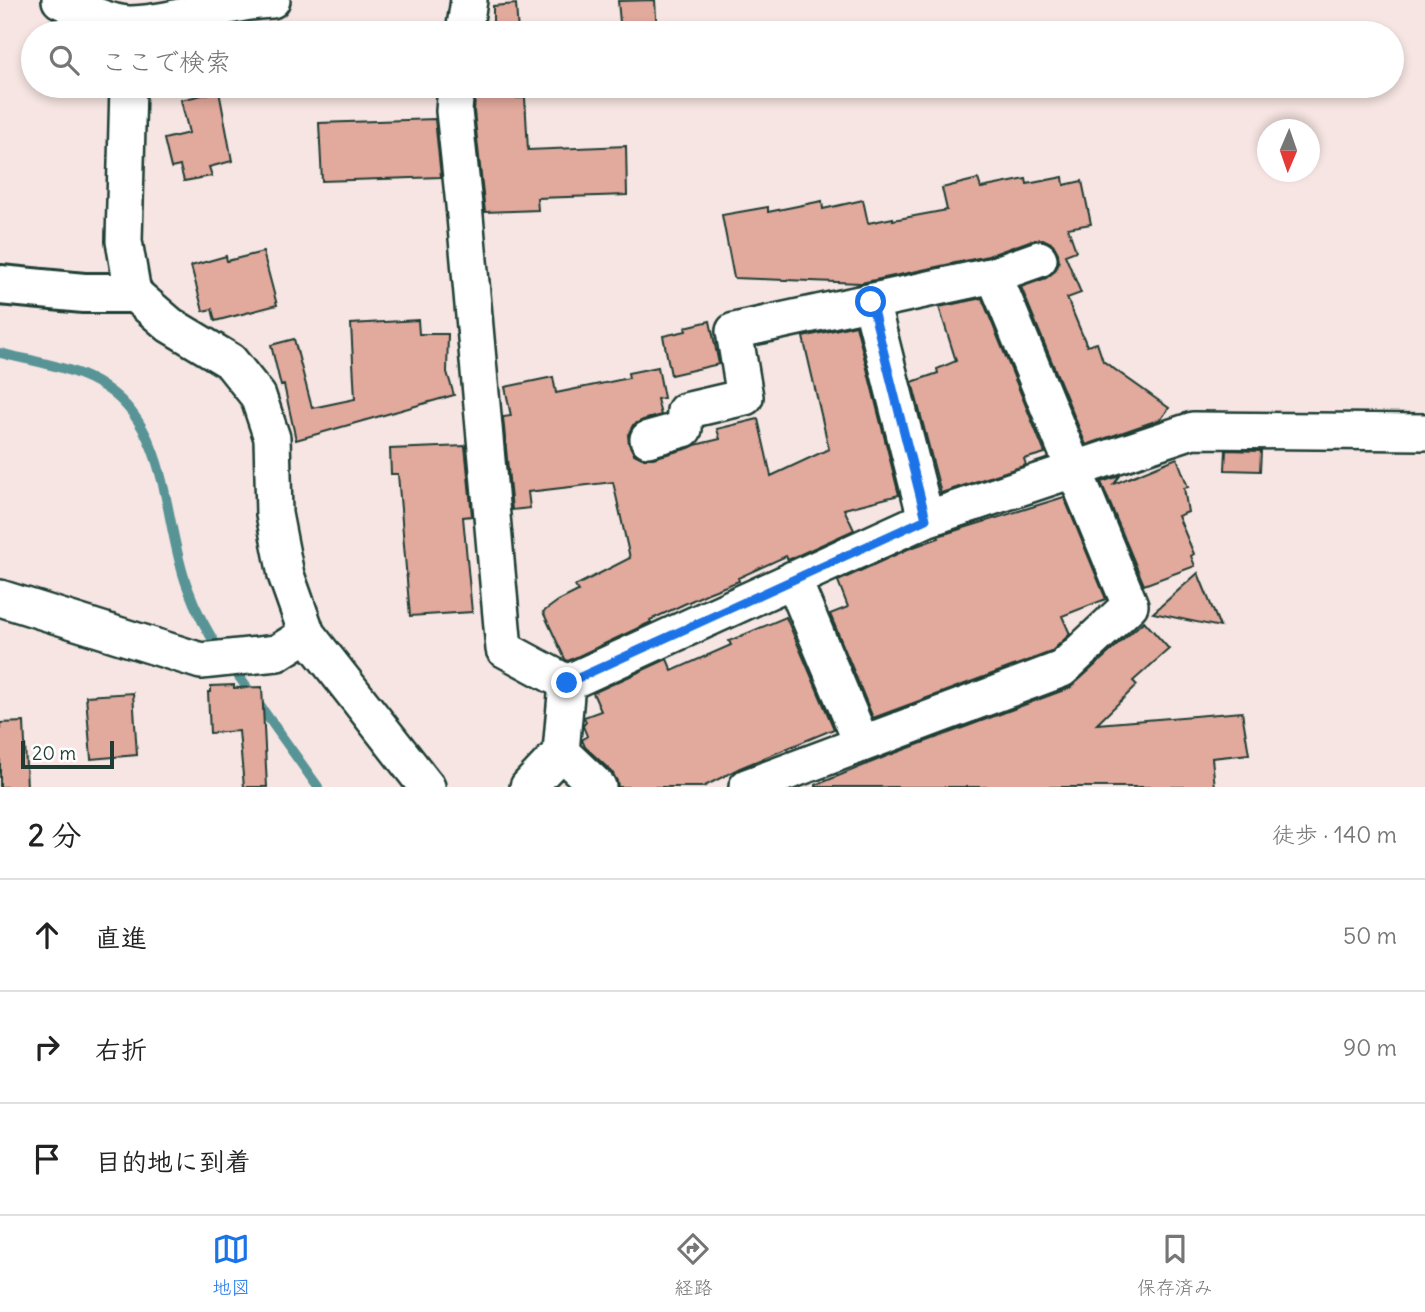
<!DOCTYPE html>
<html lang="ja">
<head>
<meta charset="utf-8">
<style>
  :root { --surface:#fff; --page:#f2f2f2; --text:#222; --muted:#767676; --line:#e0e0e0; --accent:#1a73e8 }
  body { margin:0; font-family:Delius,"Klee One",sans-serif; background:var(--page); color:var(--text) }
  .compass { position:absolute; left:1257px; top:119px; width:63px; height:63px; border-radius:50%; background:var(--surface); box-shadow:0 4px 10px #0003; rotate:182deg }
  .scale { position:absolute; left:21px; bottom:18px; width:93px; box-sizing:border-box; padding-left:7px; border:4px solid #1f3d34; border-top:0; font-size:19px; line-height:24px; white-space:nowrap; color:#1f3d34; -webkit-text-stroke:5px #fff; paint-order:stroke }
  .stop { position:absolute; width:21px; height:21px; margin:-16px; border:5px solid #1a73e8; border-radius:50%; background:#fff }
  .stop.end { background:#1a73e8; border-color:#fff; box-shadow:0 2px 7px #0008 }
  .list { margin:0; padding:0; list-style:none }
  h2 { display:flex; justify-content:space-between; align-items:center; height:91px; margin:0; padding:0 28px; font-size:30px }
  h2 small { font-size:23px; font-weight:400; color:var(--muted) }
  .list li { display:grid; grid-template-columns:46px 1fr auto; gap:21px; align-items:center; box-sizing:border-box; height:112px; padding:0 28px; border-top:2px solid var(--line) }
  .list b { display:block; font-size:26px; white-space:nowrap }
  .list em { font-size:23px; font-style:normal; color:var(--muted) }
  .icon { flex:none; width:38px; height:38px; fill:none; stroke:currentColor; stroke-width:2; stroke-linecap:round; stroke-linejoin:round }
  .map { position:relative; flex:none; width:1425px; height:787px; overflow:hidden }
  .search { position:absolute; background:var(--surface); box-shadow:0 4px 10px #0003; left:21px; right:21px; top:21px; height:77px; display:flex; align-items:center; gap:18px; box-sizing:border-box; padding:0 24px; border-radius:38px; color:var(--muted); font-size:26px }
  .sheet { height:427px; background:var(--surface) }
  nav { display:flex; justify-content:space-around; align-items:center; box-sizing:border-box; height:98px; border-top:2px solid var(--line); background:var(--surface); font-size:19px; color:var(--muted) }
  nav a { display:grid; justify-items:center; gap:4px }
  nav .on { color:var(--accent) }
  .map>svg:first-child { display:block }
</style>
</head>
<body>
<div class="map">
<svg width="1425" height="787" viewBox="0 0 1425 787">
  <rect width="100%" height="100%" fill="#f6e5e2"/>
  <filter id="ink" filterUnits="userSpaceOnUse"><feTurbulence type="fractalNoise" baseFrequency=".0143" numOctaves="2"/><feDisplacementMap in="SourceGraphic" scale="14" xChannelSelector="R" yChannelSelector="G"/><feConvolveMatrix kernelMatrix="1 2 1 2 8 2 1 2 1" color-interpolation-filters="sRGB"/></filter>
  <g filter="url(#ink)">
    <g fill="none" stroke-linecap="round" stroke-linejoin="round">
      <!-- stream -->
      <path stroke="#589496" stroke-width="10" d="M0,353C35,362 76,367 106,388C170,431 163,521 187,586C195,608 207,632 221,652
        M230,664L318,787"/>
    </g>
    <!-- building -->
    <path fill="#e2a99d" stroke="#1f3d34" stroke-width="2" d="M655,0L657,33H621L618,1Z
      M516,4L518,33H493V6Z
      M476,86H511L510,91H517V98H525L528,150L626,146L627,195L537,198L538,210L485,212L474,111Z
      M219,91L232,161L209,167L212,176L184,181L180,166L171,168L164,139L189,133L181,100Z
      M435,119L441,177L322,181L319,123Z
      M1063,177L1064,185L1082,181L1091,224L1068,228L1076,251L1065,255L1081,293L1067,298L1087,346L1097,343L1103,361L1169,408L1161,419L1086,445L1021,287L1046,278L1055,271L1059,262L1058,253L1053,244L1043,239L1032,240L988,256L861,283L734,278L722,215L768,207V212L822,201L823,209L863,200L868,223L893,218V220L947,210L942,188L978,179L981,188L1026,179L1027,184Z
      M263,252L277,305L215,321L212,309L203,311L191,266L226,256L227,261Z
      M982,298L1045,453L1024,459L1026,465L941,493L912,382L938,373L937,369L956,361L939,307Z
      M418,320L419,334H448L447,372L454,395L296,440L284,385L281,386L271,345L294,339L312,408L355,399L351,324Z
      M710,321L719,364L671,375L663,336L686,331L685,327Z
      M856,325L899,495L844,509L854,530L788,560L786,556L738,578L739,581L708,593L650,620L651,622L568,661L565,659L543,612L558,601L578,591L575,586L630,558L613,482L528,492L530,508L512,510L503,417L511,416L505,387L553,377L556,393L629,378L628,373L658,367L664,398L657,399L661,415L643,420L633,425L628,435L629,444L634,454L642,458H653L689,448L695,445L720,439L717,429L758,419L771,476L829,449L803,337Z
      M465,446L472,516L463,517L472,612L410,616L398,474H391L390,449Z
      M1226,450L1261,451L1260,471L1225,470Z
      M1177,458L1188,487L1184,488L1188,512L1178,516L1194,554L1191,556L1195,566L1144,585L1101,482L1120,476L1114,484Z
      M1064,497L1106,599L1062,616L1070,634L1051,652L873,718L830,614L848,607L838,581L908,549L939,538L938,536Z
      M1198,573L1220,627L1153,613Z
      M786,617L834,729L740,768L703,787H618L617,781L612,772L585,747L582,740L587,736L583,726L586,722L584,717L601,711L593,693L667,659L672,671L731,645L729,641Z
      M1144,621L1169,649L1133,681L1137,685L1097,724L1242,712L1249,754L1212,758L1215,787H816V785L887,756L1070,688Z
      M234,685V688L262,687L267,787H244L239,731L210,733L208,692H211V686Z
      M133,693L137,755L91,759L86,696Z
      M24,722L27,787H0V723Z"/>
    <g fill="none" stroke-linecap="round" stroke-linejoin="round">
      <!-- street casing -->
      <g stroke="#1f3d34" stroke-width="40">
        <path id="street" d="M60,0C77,9 113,25 132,24C180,22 225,2 272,0
          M464,33L469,0
          M128,86L124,241L133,293L170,325L230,361L258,396L272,438L274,514L286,575L307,634L427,787
          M456,86L454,111L464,205L504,649L567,683
          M871,302L926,519
          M648,439L684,429L685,411L745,397L734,331L994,275L1039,259
          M793,579L862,744
          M0,598L201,661L277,653L307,634
          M567,683L926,519L1193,430L1425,432
          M561,752L598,787
          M528,787L561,752L567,683
          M747,787L1062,669L1130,605L994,275"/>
      </g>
      <!-- secondary casing -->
      <g stroke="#1f3d34" stroke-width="44">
        <path id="secondary" d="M0,285L84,293H133"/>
      </g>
      <!-- street -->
      <use href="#street" stroke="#fff" stroke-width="35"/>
      <!-- secondary -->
      <use href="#secondary" stroke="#fff" stroke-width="38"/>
    </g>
  </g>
  <g fill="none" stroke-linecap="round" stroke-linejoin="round" filter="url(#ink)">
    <!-- route -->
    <path stroke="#1a73e8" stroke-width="9" d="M567,683L926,519L871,302"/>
  </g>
</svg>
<svg class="compass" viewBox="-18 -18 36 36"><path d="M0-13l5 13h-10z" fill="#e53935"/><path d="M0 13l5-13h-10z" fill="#767676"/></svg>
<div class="scale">20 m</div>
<div class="stop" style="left:871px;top:302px"></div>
<div class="stop end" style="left:567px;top:683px"></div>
<div class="search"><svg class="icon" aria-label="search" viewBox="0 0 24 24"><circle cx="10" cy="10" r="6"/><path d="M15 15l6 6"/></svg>ここで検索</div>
</div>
<section class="sheet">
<h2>2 分<small>徒歩 · 140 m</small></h2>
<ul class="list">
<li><svg class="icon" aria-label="ahead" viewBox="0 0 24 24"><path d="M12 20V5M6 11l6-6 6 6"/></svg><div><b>直進</b></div><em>50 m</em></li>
<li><svg class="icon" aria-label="right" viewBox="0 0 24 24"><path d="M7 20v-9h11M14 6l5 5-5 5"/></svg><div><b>右折</b></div><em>90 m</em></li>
<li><svg class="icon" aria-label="arrive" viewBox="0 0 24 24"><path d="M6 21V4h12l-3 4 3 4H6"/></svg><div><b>目的地に到着</b></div></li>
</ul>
</section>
<nav>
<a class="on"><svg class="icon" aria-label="map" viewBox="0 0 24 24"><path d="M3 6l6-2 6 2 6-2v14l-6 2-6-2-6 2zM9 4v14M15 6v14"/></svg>地図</a>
<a><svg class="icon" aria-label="directions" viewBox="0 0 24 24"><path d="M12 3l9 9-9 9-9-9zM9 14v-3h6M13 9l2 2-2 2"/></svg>経路</a>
<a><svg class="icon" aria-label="saved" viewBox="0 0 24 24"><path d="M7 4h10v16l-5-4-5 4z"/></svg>保存済み</a>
</nav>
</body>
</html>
